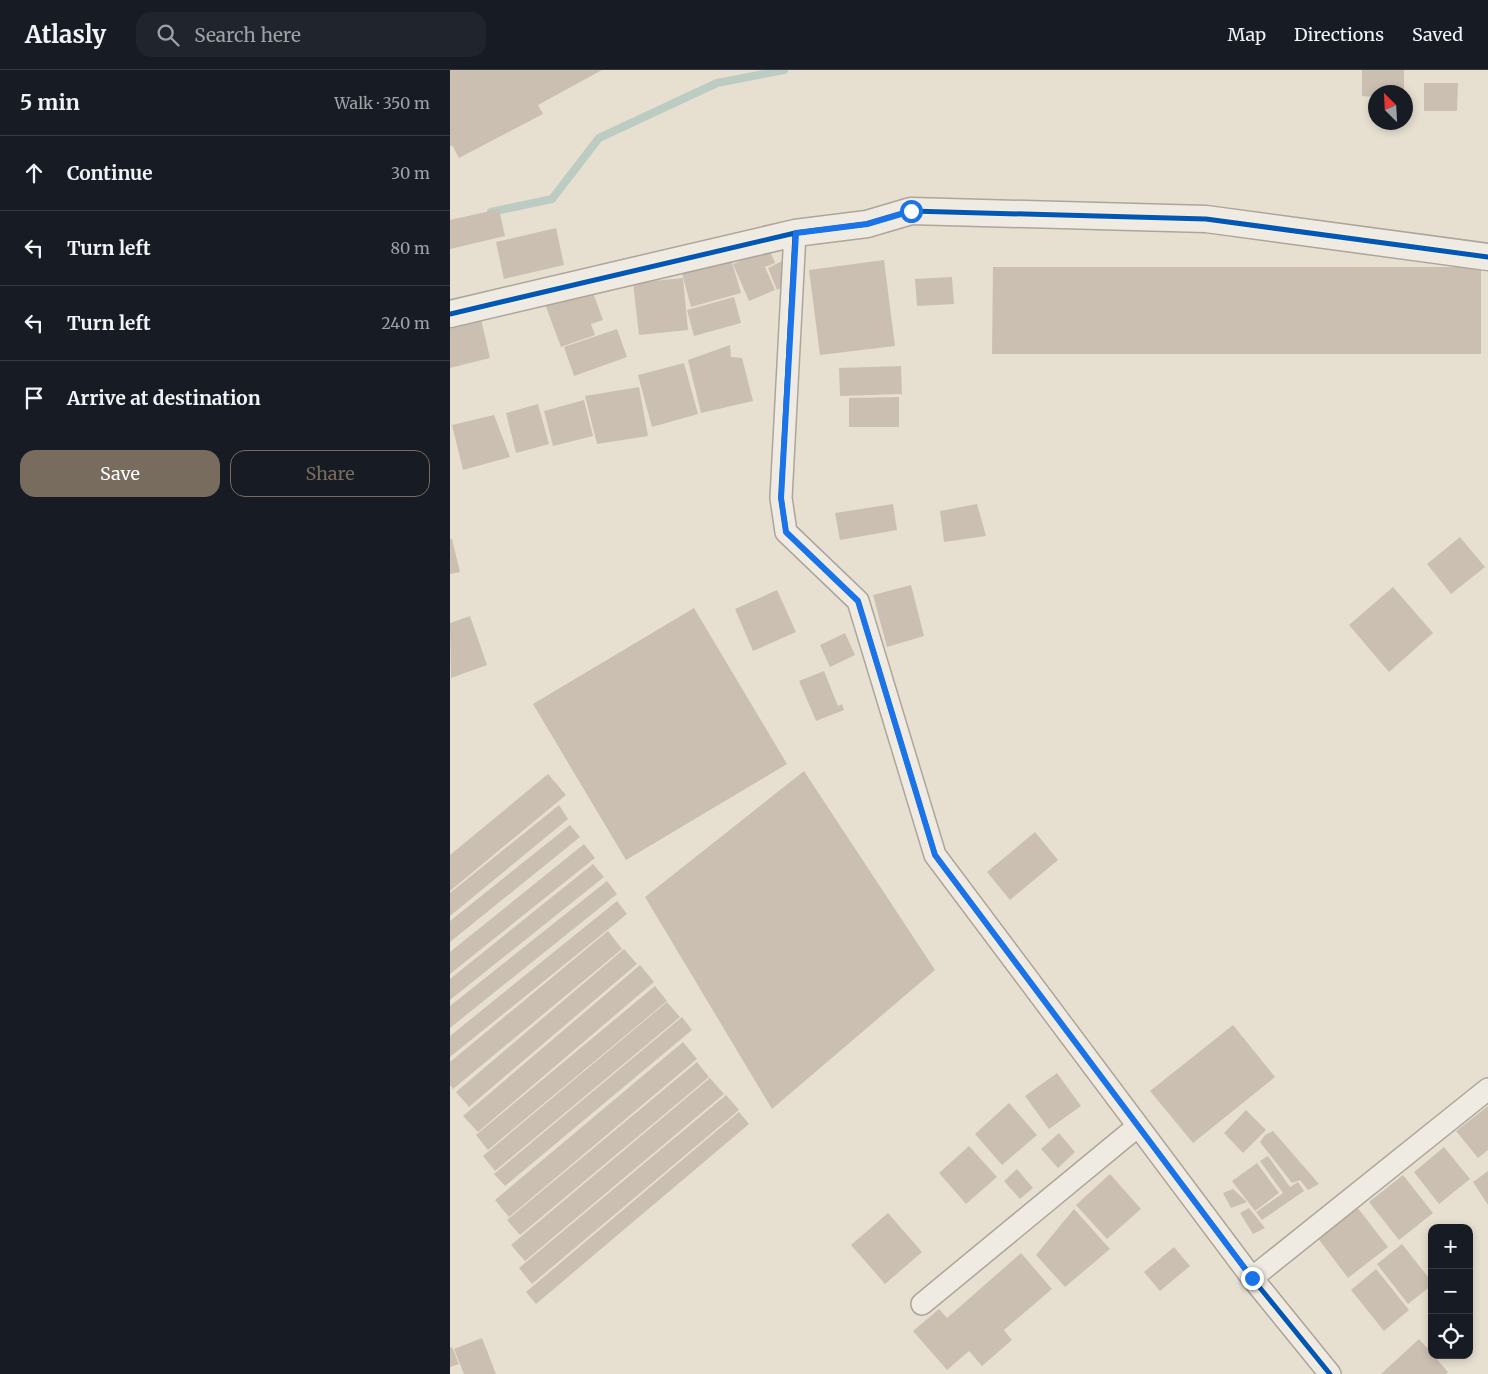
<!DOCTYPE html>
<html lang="en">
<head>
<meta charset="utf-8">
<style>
  :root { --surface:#171b24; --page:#20242c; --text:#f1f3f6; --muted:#9ea1a6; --line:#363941; --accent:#786c5e }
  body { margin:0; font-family:Merriweather,serif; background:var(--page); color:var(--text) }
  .controls { position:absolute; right:15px; bottom:15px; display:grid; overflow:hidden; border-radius:10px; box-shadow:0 2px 8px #0003 }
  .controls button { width:45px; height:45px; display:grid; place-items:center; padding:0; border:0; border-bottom:1px solid var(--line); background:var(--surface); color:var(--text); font:25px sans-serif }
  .compass { position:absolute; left:918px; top:15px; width:45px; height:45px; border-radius:50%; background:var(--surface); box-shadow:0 2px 8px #0003; rotate:336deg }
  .stop { position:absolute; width:15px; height:15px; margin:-11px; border:4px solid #1a73e8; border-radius:50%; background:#fff }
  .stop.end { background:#1a73e8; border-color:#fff; box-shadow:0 1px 5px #0008 }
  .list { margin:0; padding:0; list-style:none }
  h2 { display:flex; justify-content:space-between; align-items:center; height:65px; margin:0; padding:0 20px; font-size:21px }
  h2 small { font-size:16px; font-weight:400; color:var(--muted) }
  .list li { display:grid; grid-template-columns:32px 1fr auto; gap:15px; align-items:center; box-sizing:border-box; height:75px; padding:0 20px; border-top:1px solid var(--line) }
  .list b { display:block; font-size:19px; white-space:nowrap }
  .list em { font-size:16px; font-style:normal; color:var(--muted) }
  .actions { display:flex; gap:10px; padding:15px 20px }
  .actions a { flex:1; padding:11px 0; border:1px solid var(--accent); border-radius:15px; text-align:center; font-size:18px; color:var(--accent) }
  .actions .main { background:var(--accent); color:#fff }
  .icon { flex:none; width:28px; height:28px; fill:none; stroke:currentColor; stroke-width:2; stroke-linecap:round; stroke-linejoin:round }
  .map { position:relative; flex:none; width:1038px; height:1304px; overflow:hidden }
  header { display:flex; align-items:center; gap:30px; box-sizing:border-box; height:70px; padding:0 25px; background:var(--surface); border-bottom:1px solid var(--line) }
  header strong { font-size:24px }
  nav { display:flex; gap:28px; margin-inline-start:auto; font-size:18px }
  .search { width:350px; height:45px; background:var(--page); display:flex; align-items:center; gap:12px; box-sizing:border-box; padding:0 18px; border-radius:15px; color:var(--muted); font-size:19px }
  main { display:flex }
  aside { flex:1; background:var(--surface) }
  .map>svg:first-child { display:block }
</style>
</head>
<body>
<header>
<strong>Atlasly</strong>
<div class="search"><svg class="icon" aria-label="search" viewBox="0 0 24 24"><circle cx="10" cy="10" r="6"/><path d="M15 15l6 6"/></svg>Search here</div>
<nav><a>Map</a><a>Directions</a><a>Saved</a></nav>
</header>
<main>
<aside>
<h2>5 min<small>Walk · 350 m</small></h2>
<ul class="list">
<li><svg class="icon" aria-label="ahead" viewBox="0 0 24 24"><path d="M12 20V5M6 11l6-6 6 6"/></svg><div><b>Continue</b></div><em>30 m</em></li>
<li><svg class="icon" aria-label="left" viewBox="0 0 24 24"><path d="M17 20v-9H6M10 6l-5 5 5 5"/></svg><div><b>Turn left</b></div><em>80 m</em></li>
<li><svg class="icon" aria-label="left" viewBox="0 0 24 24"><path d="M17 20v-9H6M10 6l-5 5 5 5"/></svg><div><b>Turn left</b></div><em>240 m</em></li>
<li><svg class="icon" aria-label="arrive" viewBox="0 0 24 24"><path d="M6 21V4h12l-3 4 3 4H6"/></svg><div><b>Arrive at destination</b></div></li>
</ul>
<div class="actions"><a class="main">Save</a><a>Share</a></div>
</aside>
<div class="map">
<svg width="1038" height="1304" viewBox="0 0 1038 1304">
  <rect width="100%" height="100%" fill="#e7e0d1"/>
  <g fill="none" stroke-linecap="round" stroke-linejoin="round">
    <!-- stream -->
    <path stroke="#bcccc2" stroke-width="8" d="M41,142L102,129L149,68L267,13L334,0"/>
  </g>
  <!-- building -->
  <path fill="#cbbfb2" d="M0,0H152L88,35L93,44L9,88L2,75L0,77Z
    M912,0H954V22H926V27L912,26Z
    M974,13H1008L1007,41H974Z
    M49,139L55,166L0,179V150Z
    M106,158L114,195L54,209L46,172Z
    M319,179L325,193L315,197L325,220L299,231L283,194Z
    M281,189L291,223L241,237L232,203Z
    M434,190L445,276L370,285L359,200Z
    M332,191L342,213L327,220L318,198Z
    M543,197H1031V284H542Z
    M502,207L504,234L467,236L465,209Z
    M233,208L238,260L189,265L183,213Z
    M141,217L153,250L141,254L145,265L111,277L95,234Z
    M284,227L291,253L244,266L237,240Z
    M30,245L40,288L0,298V253Z
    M167,259L177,287L124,306L114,277Z
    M280,275L281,287L292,288L303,331L251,343L238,290Z
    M234,293L248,344L202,357L188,305Z
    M451,296L452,324L390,326L389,298Z
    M189,317L198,366L147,374L135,326Z
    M449,327V357H399V328Z
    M134,330L143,366L103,376L94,341Z
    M88,334L99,374L66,383L56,343Z
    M44,345L60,387L13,400L2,355Z
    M443,434L447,460L390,470L385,443Z
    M527,434L536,466L494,472L490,441Z
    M1010,467L1035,497L1001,524L977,494Z
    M0,469H2L10,502L0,504Z
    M461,515L474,566L437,577L423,525Z
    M943,517L983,563L939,602L899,555Z
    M327,520L346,562L303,581L285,539Z
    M244,538L337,694L176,790L83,634Z
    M20,546L37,595L1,608L0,553Z
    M395,563L405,585L380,597L370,575Z
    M374,601L388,636L392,634L394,640L366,651L349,611Z
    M354,701L485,900L322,1039L195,827Z
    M98,704L116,725L0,821V785Z
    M109,735L118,749L0,846V823Z
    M120,755L130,767L0,872V851Z
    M585,762L608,790L560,830L537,802Z
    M134,774L145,788L0,904V882Z
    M143,794L154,807L0,930V909Z
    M157,811L167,824L0,958V936Z
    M167,831L177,844L0,987V966Z
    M158,861L172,879L3,1019L0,1015V992Z
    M174,879L187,894L19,1037L6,1022Z
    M190,895L204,912L28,1062L13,1046Z
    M205,916L217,931L38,1080L26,1065Z
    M217,932L230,947L45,1101L33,1086Z
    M232,947L242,960L55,1116L44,1104Z
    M783,955L825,1007L743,1073L700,1021Z
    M233,972L247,989L59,1147L45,1130Z
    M247,992L259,1007L70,1165L57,1150Z
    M607,1003L631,1036L599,1059L575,1026Z
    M260,1008L274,1024L75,1191L61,1175Z
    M276,1025L289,1040L82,1214L69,1198Z
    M559,1033L587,1065L552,1095L525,1064Z
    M1038,1036V1080L1028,1088L1006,1061Z
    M796,1040L816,1060L793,1083L774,1063Z
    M289,1042L299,1054L86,1234L76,1222Z
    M823,1061L869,1114L858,1120L850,1110L842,1113L810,1072L815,1065Z
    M609,1063L625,1082L608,1098L591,1079Z
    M519,1076L547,1107L516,1134L489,1103Z
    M994,1077L1020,1109L989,1134L964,1102Z
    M818,1086L840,1117L848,1112L854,1121L812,1150L806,1142L833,1123L810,1091Z
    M807,1093L829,1123L805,1141L782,1111Z
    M567,1099L583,1118L570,1129L554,1111Z
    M1038,1101V1135L1023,1112Z
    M660,1104L691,1139L657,1169L626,1135Z
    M953,1105L983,1143L949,1170L919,1132Z
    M783,1119L797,1132L781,1138L773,1123Z
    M907,1137L938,1177L898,1208L867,1167Z
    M799,1138L815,1158L803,1164L790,1143Z
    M624,1139L660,1179L615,1217L586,1185Z
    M438,1143L472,1182L435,1214L401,1175Z
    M952,1174L982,1212V1215L958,1234L927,1194Z
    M724,1177L740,1196L710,1221L694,1202Z
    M571,1183L602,1219L554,1260L562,1270L532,1296L519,1281L497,1300L463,1261L489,1239L497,1248Z
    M926,1199L959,1240L934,1261L901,1220Z
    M32,1268L46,1304H14L4,1279Z
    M969,1269L998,1302L996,1304H931Z
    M2,1277L9,1294L0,1297V1278Z"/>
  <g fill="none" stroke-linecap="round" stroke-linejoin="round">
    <!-- minor casing -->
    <g stroke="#ada599" stroke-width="24">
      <path id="minor" d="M345,163L331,428L336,462L408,531L485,785L802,1208L880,1304
        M802,1208L1038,1019
        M472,1234L688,1056"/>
    </g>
    <!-- tertiary casing -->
    <g stroke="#ada599" stroke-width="29">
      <path id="tertiary" d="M0,244L345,163L417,154L461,141L756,149L1038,187"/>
    </g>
    <!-- minor -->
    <use href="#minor" stroke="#efebe3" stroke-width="21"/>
    <!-- tertiary -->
    <use href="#tertiary" stroke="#efebe3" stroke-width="26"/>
    <!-- cycleway casing -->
    <g stroke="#f7eed8" stroke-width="8">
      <path id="cycleway" d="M345,163L331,428L336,462L408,531L485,785L802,1208L880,1304
        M0,244L345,163L417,154L461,141L756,149L1038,187"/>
    </g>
    <!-- cycleway -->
    <use href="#cycleway" stroke="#0057b8" stroke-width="5"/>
  </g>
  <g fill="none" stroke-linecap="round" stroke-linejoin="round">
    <!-- route -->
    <path stroke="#1a73e8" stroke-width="6" d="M461,141L417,154L346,163L331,428L336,462L408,531L485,785L802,1208"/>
  </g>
</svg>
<div class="controls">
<button>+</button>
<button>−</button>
<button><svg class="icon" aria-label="locate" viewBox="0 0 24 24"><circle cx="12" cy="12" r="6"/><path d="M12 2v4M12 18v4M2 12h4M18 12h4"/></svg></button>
</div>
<svg class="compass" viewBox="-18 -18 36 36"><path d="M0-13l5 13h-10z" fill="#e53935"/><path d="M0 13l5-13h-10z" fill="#9ea1a6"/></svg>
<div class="stop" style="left:461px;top:141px"></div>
<div class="stop end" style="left:802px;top:1208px"></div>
</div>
</main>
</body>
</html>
